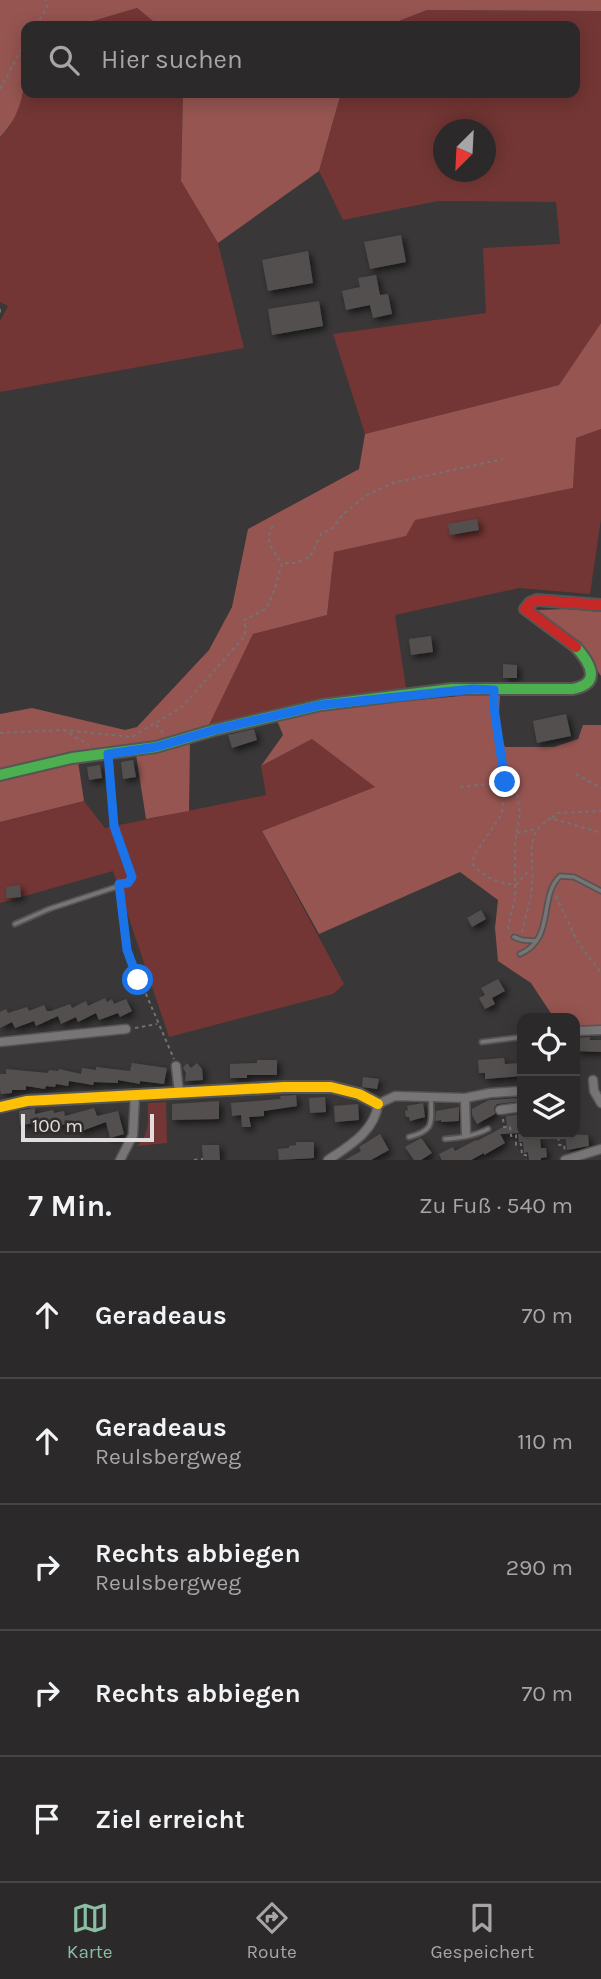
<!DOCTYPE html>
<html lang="de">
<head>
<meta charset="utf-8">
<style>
  :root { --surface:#2b2929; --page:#373535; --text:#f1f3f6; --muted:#a6a6a8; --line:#474546; --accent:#8abfa5 }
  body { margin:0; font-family:Karla,sans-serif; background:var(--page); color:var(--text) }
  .controls { position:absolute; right:21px; bottom:21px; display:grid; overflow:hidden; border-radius:14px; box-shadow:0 4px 18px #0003 }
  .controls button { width:63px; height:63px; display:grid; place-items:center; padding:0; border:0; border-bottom:2px solid var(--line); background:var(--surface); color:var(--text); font:35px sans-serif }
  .compass { position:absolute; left:433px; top:119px; width:63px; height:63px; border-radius:50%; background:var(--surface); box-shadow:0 4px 18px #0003; rotate:204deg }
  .scale { position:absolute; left:21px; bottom:18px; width:133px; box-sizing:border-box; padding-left:7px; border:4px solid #e1dede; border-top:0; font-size:19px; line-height:24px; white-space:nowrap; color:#e1dede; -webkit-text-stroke:5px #302c2c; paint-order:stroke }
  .stop { position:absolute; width:21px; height:21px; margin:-16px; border:5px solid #1a73e8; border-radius:50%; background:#fff }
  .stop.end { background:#1a73e8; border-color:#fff; box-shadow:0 2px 7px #0008 }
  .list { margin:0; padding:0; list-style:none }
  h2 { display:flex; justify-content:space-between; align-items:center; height:91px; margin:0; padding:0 28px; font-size:30px }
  h2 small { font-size:23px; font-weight:400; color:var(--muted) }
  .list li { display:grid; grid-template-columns:46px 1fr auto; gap:21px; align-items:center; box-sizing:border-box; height:126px; padding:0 28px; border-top:2px solid var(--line) }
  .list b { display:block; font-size:26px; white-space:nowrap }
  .list p { margin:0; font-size:23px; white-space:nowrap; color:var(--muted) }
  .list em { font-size:23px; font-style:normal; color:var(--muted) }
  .icon { flex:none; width:38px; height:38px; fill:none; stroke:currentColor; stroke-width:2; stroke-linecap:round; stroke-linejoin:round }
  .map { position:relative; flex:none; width:601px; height:1160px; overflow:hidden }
  .search { position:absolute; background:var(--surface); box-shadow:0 4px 18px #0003; left:21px; right:21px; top:21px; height:77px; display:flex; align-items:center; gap:18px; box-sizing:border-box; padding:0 24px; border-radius:14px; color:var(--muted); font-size:26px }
  .sheet { height:721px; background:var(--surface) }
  nav { display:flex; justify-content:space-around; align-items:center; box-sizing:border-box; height:98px; border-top:2px solid var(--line); background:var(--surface); font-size:19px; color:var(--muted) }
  nav a { display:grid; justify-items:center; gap:4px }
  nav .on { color:var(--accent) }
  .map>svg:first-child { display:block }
</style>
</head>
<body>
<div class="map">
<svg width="601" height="1160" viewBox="0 0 601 1160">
  <defs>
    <filter id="shadow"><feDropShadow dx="3.5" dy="3.5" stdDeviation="3.5" flood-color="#0009"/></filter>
  </defs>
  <rect width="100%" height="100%" fill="#393737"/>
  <!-- green -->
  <path fill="#733634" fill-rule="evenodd" d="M137,8L159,26H76Z
    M427,10L601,11V323L559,385L365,434L333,334L486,313L483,248L560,244L556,202L438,201L343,220L319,171L341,93H575V26H386ZM444,130H486V172H444Z
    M26,85V93H183L181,181L218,243L244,348L0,392V321L8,306L0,302V137L9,128Z
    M601,429V519L590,594L519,588L395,615L406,688L311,702L208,727L253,634L327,615L334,552L405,536L414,520L573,488L576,438Z
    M312,739L375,787L262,831L344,984L333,994L169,1037L113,871L0,903V822L84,801L105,828L266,795L261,766Z
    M166,1102L167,1143L137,1146C150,1135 148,1119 148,1103Z"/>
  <!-- forest -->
  <path fill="#965551" d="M0,0H601V11L427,10L386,26H159L137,8L76,26H26C26,64 30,108 0,137Z
    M183,93H341L319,171L218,243L181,181Z
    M601,323V429L576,438L573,488L415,520L406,536L334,552L327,615L253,634L208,727L161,743L0,773V714L32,708L125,730L137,727L209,650L232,607L248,529L359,469L365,434L559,385Z
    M568,609L601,612V676L577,640L536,610Z
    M471,695L500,696L498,732L505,747H554L578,739L583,725H601V1029L575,1028V1018H554L531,983L498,961L495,928L498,900L460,872L319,934L262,831L375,787L312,739L261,766L283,735L276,718L322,709Z
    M190,741L189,811L146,819L136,754Z
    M78,761L84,801L0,822V779Z"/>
  <!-- building -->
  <path fill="#525050" filter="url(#shadow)" d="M401,235L406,262L370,269L364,242Z
    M308,251L313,283L268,291L262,260Z
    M376,275L380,295L388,294L392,314L373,318L370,305L346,310L342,291L360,287L358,278Z
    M319,301L323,326L272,335L268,309Z
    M477,519L479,530L450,535L448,524Z
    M431,636L433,652L411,655L409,639Z
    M503,664L517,665V678H503Z
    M566,714L571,736L537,743L533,721Z
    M254,729L257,740L232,748L228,735Z
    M133,760L136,777L123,779L121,762Z
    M100,765L102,778L89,780L87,767Z
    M20,885L21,897L6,898V887Z
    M481,910L486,919L472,927L467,918Z
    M498,979L505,991L492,998L495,1004L485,1009L479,998L485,995L481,988Z
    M105,998L107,1002L112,999L114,1004L126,999L132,1011L120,1017L118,1013L99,1020L96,1013L78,1022L76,1017L61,1024L58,1016L36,1026L34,1021L15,1028L12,1022L0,1028V1012L6,1009L8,1013L27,1007L29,1011L44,1005L47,1011H51L70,1004L72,1008L86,1001L88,1006Z
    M590,1037V1040H601V1052L575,1051V1038Z
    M504,1058L505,1064L522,1063V1076L485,1079V1073H479L478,1060Z
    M257,1060H277V1075H247V1078H230V1064L257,1063Z
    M132,1063L167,1068L164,1084L140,1081V1084L118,1080V1083L94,1082L93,1085L69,1081L68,1086L56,1084L55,1087L46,1086L45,1089L26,1086V1090H12V1093L1,1094L0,1090V1074H6V1069L48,1073L49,1070L58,1071L59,1069L81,1074L82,1068L96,1070V1067L130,1071Z
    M187,1063L191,1068L197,1063L202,1069L203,1080L185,1081L186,1073L183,1068Z
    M363,1077L379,1079L377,1089L362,1087Z
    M296,1095L297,1106L264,1111V1116L249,1117L251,1127H242L241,1115L232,1116L231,1103L281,1099L280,1096Z
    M325,1097L326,1112L310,1113L309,1098Z
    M521,1098L522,1101L497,1104L494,1108L495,1114L477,1124L472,1115V1109L489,1100Z
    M219,1101V1119L172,1120V1104Z
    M423,1103L425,1117L410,1121L409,1117H406L405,1111L408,1110L407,1106Z
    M358,1104L359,1120L335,1122L334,1106Z
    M459,1107V1121L441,1122V1120L435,1121L436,1111Z
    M35,1108V1114L53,1110L54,1113L64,1111L65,1116L94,1108L97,1116L118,1111L124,1134L110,1138L106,1122L79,1132L76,1122L47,1128L46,1122L20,1125L19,1111Z
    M522,1114V1133L500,1134L505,1143L484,1155V1153L471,1160H442L439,1154L453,1147L455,1151L476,1140L477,1141L507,1125L506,1116Z
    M380,1134L389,1150L371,1160H345L361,1151L359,1147Z
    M518,1134H536V1138H540L541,1148H546L547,1157L541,1158V1160H529L528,1152L524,1153L523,1142H519Z
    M565,1134L588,1135L589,1146L567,1150Z
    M421,1138L432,1153L421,1160H414L405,1147Z
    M296,1142H314V1158L279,1160L278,1149L289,1148V1146L296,1145Z
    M202,1145H219L220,1160H203Z"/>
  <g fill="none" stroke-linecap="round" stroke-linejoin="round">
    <!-- lane casing -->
    <g stroke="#575554" stroke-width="7">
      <path id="lane" d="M15,924L49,909L128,883L132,878L114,826L109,755
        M514,937L522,940L536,941
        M520,954C556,938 538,897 560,876L574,877L601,891
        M482,1042L522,1037
        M409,1137C436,1130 431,1122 431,1098
        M445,1139C460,1138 475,1136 488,1129"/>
    </g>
    <!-- street casing -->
    <g stroke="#575554" stroke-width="11">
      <path id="street" d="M575,1031L601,1030
        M0,1042L126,1029
        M176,1066L179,1093
        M593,1080L594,1091L601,1103
        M465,1098L466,1134
        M500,1110L522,1107
        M120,1160L133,1135L135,1095
        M328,1160C349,1146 375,1131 378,1104L395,1096L465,1098L490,1093L522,1091
        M565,1160L601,1149"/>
    </g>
    <!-- fast casing -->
    <g stroke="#575554" stroke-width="14">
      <path id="fast" d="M0,775L72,758L156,747L214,730L321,705L451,689H572C601,684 592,665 576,647"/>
    </g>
    <!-- slow casing -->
    <g stroke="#575554" stroke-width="14">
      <path id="slow" d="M0,1107L27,1101L284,1087H331L359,1094L378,1104"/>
    </g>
    <!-- jam casing -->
    <g stroke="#575554" stroke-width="14">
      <path id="jam" d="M576,647L525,609L530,603L537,600L601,605"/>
    </g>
    <!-- path -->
    <path stroke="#747272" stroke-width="2" stroke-dasharray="3.5 3.5" stroke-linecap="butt" d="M36,26L47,7L45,0
      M0,89L26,41
      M0,309V316
      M273,526C264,539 272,550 281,562
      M494,698L505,782L503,806L501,815L474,856L472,863C485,879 496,882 516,885
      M156,725L164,734
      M63,730L132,737L182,707L244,637L246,629L244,620L266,609L275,588L282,563H295L310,557L321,534L333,528L343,514L367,495L393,483L503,459
      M0,733L63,730L89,745
      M576,774L601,788
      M460,787L505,782L513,787L517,794L520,813L515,843V898L508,927L511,933
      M552,818L558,813L601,811
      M517,833L538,829
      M516,885L530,869
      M120,893L127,950L174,1059
      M556,896L577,941L601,973
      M522,932C525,918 530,903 532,888C535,861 522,834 551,818L601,833
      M135,1028L157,1024
      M503,1119L504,1127H510L511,1136L516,1135V1145L521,1144L522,1155H526V1160
      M554,1134H558L559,1145H564L565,1152
      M194,1160L203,1159"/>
    <!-- lane -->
    <use href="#lane" stroke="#777575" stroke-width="3.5"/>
    <!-- street -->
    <use href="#street" stroke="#777575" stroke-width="8"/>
    <!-- fast -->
    <use href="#fast" stroke="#4caf50" stroke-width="10"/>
    <!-- slow -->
    <use href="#slow" stroke="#ffc107" stroke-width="10"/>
    <!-- jam -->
    <use href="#jam" stroke="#c62828" stroke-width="10"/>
  </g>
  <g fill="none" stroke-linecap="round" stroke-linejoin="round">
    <!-- route -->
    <path stroke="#1a73e8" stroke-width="9" d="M138,980L127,950L119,884L128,883L132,877L114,826L108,754L156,747L214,730L321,705L473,689L494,690V708L505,782"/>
  </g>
</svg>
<div class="controls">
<button><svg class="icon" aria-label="locate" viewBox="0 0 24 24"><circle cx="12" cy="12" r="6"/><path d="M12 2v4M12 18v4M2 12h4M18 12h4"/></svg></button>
<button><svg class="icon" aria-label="layers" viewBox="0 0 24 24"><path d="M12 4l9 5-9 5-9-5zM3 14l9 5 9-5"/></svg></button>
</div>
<svg class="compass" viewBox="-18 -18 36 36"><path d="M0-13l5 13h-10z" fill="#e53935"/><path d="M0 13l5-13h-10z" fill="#a6a6a8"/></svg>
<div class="scale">100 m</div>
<div class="stop" style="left:138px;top:980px"></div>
<div class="stop end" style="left:505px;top:782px"></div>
<div class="search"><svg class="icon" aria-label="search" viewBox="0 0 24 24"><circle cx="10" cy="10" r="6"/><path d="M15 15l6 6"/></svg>Hier suchen</div>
</div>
<section class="sheet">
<h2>7 Min.<small>Zu Fuß · 540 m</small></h2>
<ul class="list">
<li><svg class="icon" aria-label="ahead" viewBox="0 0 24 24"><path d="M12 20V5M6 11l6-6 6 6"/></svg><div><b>Geradeaus</b></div><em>70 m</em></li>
<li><svg class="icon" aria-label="ahead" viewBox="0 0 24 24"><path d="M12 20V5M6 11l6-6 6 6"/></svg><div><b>Geradeaus</b><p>Reulsbergweg</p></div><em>110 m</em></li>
<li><svg class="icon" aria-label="right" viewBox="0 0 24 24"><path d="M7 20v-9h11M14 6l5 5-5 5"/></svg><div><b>Rechts abbiegen</b><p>Reulsbergweg</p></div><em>290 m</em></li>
<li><svg class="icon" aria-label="right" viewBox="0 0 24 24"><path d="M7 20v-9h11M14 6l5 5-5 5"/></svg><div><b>Rechts abbiegen</b></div><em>70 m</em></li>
<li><svg class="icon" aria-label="arrive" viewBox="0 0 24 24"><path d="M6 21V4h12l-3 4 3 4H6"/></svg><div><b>Ziel erreicht</b></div></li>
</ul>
</section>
<nav>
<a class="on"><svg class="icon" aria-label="map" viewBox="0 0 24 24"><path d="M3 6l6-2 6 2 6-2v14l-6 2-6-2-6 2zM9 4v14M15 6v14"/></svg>Karte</a>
<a><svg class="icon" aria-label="directions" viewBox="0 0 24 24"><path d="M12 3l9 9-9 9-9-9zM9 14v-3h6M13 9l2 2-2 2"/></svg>Route</a>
<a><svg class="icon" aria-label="saved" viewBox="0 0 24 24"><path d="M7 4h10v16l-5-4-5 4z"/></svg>Gespeichert</a>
</nav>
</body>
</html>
